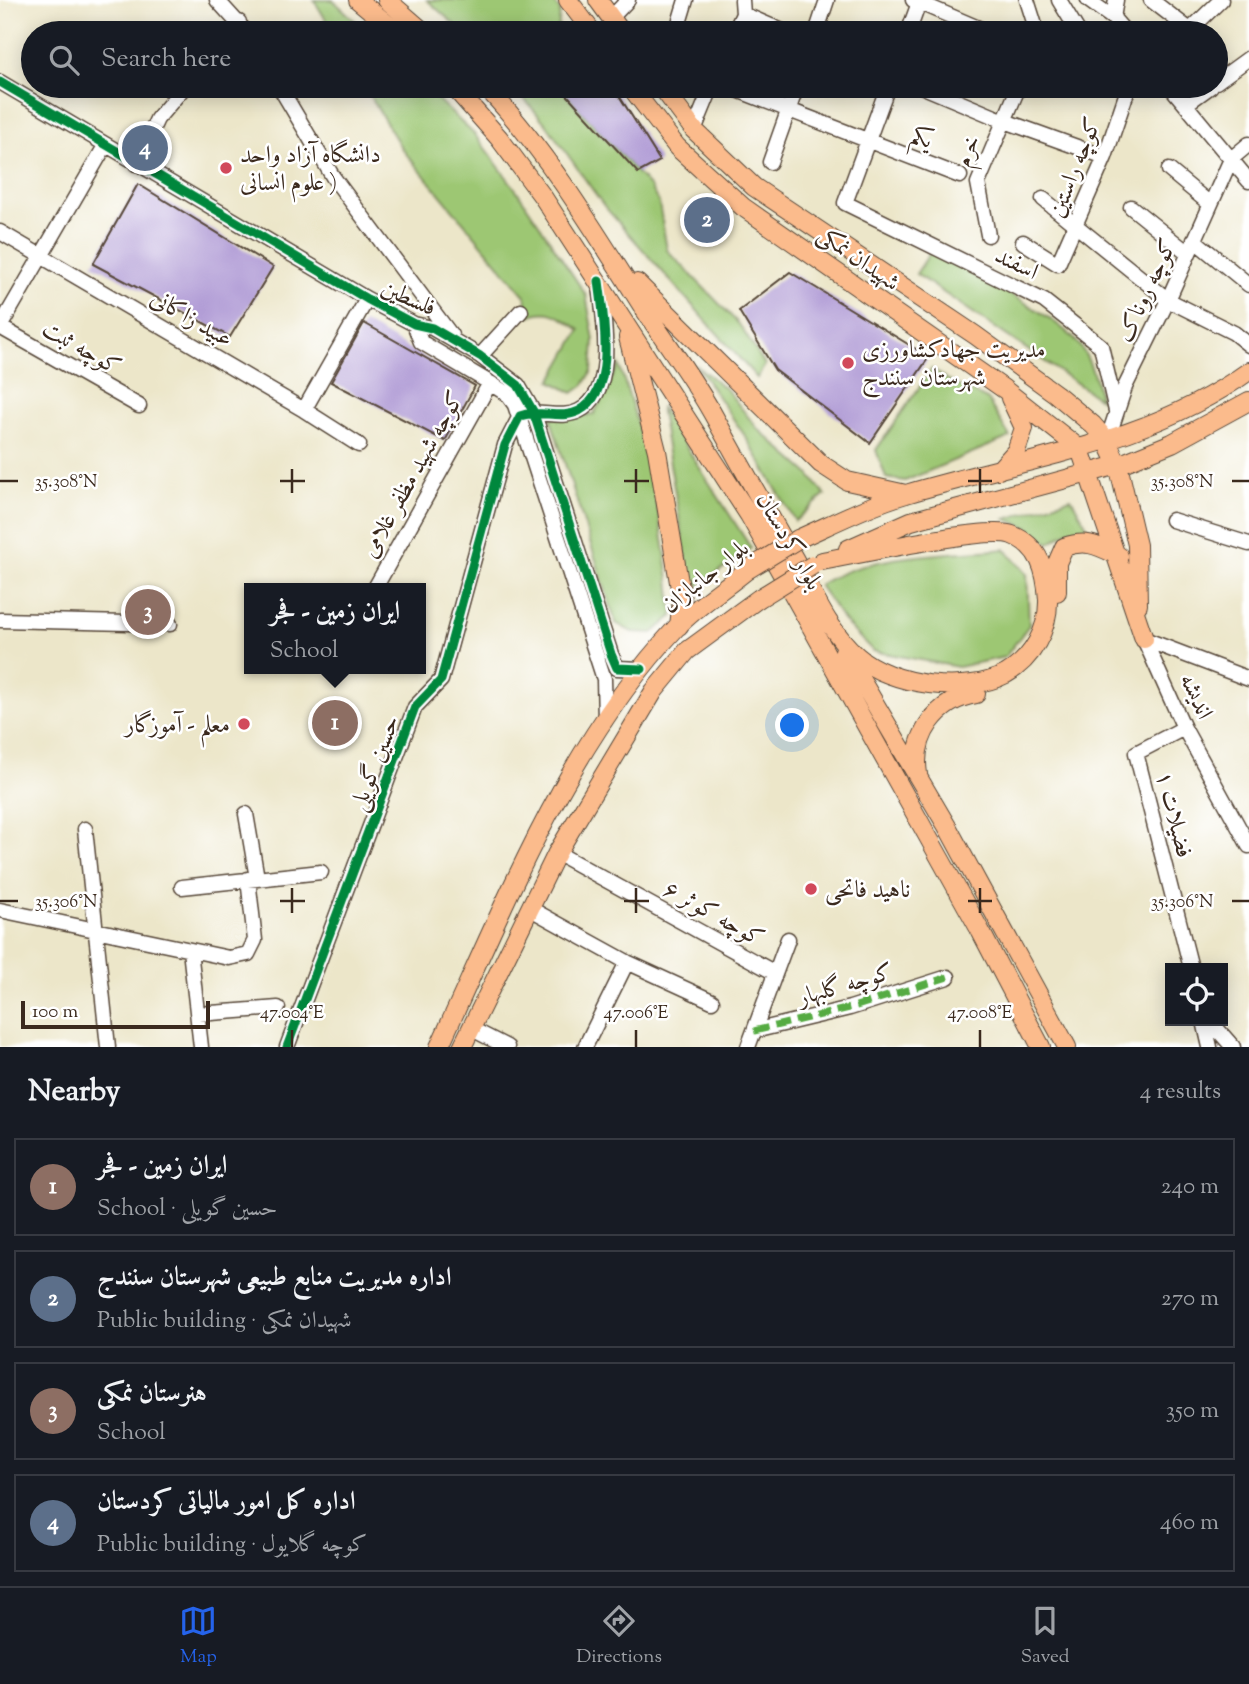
<!DOCTYPE html>
<html lang="en">
<head>
<meta charset="utf-8">
<style>
  :root { --surface:#171b24; --page:#20242c; --text:#f1f3f6; --muted:#9ea1a6; --line:#363941; --accent:#2563eb }
  body { margin:0; font-family:"Sorts Mill Goudy",Amiri,serif; background:var(--page); color:var(--text) }
  .controls { position:absolute; right:21px; bottom:21px; display:grid; overflow:hidden; border-radius:0px; box-shadow:0 4px 18px #0003 }
  .controls button { width:63px; height:63px; display:grid; place-items:center; padding:0; border:0; border-bottom:2px solid var(--line); background:var(--surface); color:var(--text); font:35px sans-serif }
  .scale { position:absolute; left:21px; bottom:18px; width:189px; box-sizing:border-box; padding-left:7px; border:4px solid #3b2a1e; border-top:0; font-size:19px; line-height:24px; white-space:nowrap; color:#3b2a1e; -webkit-text-stroke:5px #fff; paint-order:stroke }
  .you { position:absolute; left:793px; top:726px; width:24px; height:24px; margin:-18px; border:5px solid #fff; border-radius:50%; background:#1a73e8; box-shadow:0 0 0 10px #1a73e833 }
  .badge { display:grid; place-items:center; width:46px; height:46px; border-radius:50%; background:var(--accent); color:#fff; font-size:23px; font-weight:700 }
  .pin { position:absolute; translate:-50% -50%; border:4px solid #fff; box-shadow:0 2px 7px #0006 }
  .popup { position:absolute; left:244px; top:583px; width:182px; height:91px; box-sizing:border-box; display:grid; place-content:center; border-radius:0px; background:var(--surface); filter:drop-shadow(0 2px 5px #0005); font-size:23px; white-space:nowrap; color:var(--muted) }
  .popup b { font-size:26px; color:var(--text) }
  .popup::after { content:''; position:absolute; left:50%; top:100%; margin-left:-14px; border:14px solid transparent; border-top-color:var(--surface) }
  .list { margin:0; padding:0; list-style:none }
  h2 { display:flex; justify-content:space-between; align-items:center; height:91px; margin:0; padding:0 28px; font-size:30px }
  h2 small { font-size:23px; font-weight:400; color:var(--muted) }
  .list li { display:grid; grid-template-columns:46px 1fr auto; gap:21px; align-items:center; box-sizing:border-box; height:98px; margin:0 14px 14px; padding:0 14px; border:2px solid var(--line); border-radius:0px }
  .list b { display:block; font-size:26px; white-space:nowrap }
  .list p { margin:0; font-size:23px; white-space:nowrap; color:var(--muted) }
  .list em { font-size:23px; font-style:normal; color:var(--muted) }
  .icon { flex:none; width:38px; height:38px; fill:none; stroke:currentColor; stroke-width:2; stroke-linecap:round; stroke-linejoin:round }
  .map { position:relative; flex:none; width:1249px; height:1047px; overflow:hidden }
  .search { position:absolute; background:var(--surface); box-shadow:0 4px 18px #0003; left:21px; right:21px; top:21px; height:77px; display:flex; align-items:center; gap:18px; box-sizing:border-box; padding:0 24px; border-radius:38px; color:var(--muted); font-size:26px }
  .sheet { height:539px; background:var(--surface) }
  nav { display:flex; justify-content:space-around; align-items:center; box-sizing:border-box; height:98px; border-top:2px solid var(--line); background:var(--surface); font-size:19px; color:var(--muted) }
  nav a { display:grid; justify-items:center; gap:4px }
  nav .on { color:var(--accent) }
  .map>svg:first-child { display:block }
</style>
</head>
<body>
<div class="map">
<svg width="1249" height="1047" viewBox="0 0 1249 1047">
  <rect width="100%" height="100%" fill="#fff"/>
  <filter id="ink" filterUnits="userSpaceOnUse"><feTurbulence type="fractalNoise" baseFrequency=".0143" numOctaves="2"/><feDisplacementMap in="SourceGraphic" scale="14" xChannelSelector="R" yChannelSelector="G"/><feConvolveMatrix kernelMatrix="1 2 1 2 8 2 1 2 1" color-interpolation-filters="sRGB"/></filter>
  <filter id="wash" filterUnits="userSpaceOnUse"><feTurbulence type="fractalNoise" baseFrequency=".00686" numOctaves="4" result="noise"/><feDisplacementMap in="SourceGraphic" scale="28" xChannelSelector="R" yChannelSelector="G"/><feGaussianBlur stdDeviation="1.57" result="paint"/><feColorMatrix in="noise" values="0 0 0 0 0 0 0 0 0 0 0 0 0 0 0 0 0 1.4 0 .05"/><feComposite in="paint" operator="in"/></filter>
  <g filter="url(#wash)">
    <rect width="100%" height="100%" fill="#ece6c9"/>
    <!-- green -->
    <path fill="#9dc773" stroke="#6c7848" stroke-width="2" d="M314,0H333L368,33H334Z
      M427,0H552L560,10L558,33H464Z
      M364,86H423L475,135L517,191L586,295L594,340L592,371L584,385L573,393L551,381L580,330C561,317 551,307 529,316L526,297L402,149Z
      M513,86H559L650,187L659,203L667,250L739,324L765,365L757,378L604,206L546,124Z
      M931,251C969,273 1047,309 1075,340C1089,355 1096,379 1100,399L916,274Z
      M619,365C647,446 665,531 673,616L653,633L632,632L616,623L550,417L568,418L594,414Z
      M696,365L727,390L757,428L808,473L825,495L795,521L745,436Z
      M932,369L954,384L987,399L1010,437L905,481L886,478L876,450Z
      M660,406L751,548L692,591Z
      M1071,498L1091,533L1070,530L1049,543L1029,528L1006,519Z
      M1005,549L1027,574L1029,625L1005,657L958,667L873,651L844,621L819,585C871,552 945,555 1005,549Z"/>
    <g id="blocks">
      <!-- building -->
      <path fill="#b09bd5" d="M559,86H613L660,161L638,173Z
        M138,184L273,267L230,337L93,264Z
        M790,272L929,357L870,443L775,370L739,311Z
        M364,323L475,386L445,441L331,382Z"/>
    </g>
  </g>
  <g filter="url(#ink)">
    <use href="#blocks" fill-opacity="0" stroke="#564638" stroke-width="2"/>
    <g fill="none" stroke-linecap="round" stroke-linejoin="round">
      <!-- minor casing -->
      <g stroke="#564638" stroke-width="17">
        <path id="minor" d="M217,0L247,33
          M913,0L990,33
          M1027,0L1034,22L1032,33
          M1059,0L1079,33
          M1088,0L1113,18L1126,33
          M1151,0L1190,30
          M743,14L787,33
          M611,18L628,0
          M1113,18L1116,0
          M229,33L239,22
          M676,33L686,0
          M734,33L743,14L742,0
          M816,33L827,0
          M908,33L920,0
          M1187,33L1221,0
          M0,82L367,299L414,324L432,328L480,356L518,385L533,411L611,654L617,668L642,669
          M1216,82L1249,58
          M279,86L333,177L451,335
          M727,86L960,176
          M888,86L845,203L1044,301L1101,346L1116,411
          M921,86L1002,120L1105,157
          M1170,86L1249,181
          M1186,104L1211,86
          M694,130L712,86
          M105,146L0,327L139,406
          M770,162L797,86
          M136,164L157,119L185,86
          M1169,170L1210,204
          M1043,199L1168,300L1234,333L1249,345
          M1131,207L1188,253
          M0,232L304,410L359,445
          M988,235L978,183L1019,86
          M1194,240L1249,285
          M1023,242L1058,264L1105,157L1129,86
          M414,324L421,342L490,383L507,394L515,405L604,679L605,721
          M480,356L521,311
          M304,410L367,299
          M1107,441L1125,387L1168,300L1231,159L1249,144
          M1172,520L1249,544
          M375,588L490,383
          M0,620L170,624
          M1144,639L1184,728L1249,846
          M1144,639L1249,679
          M1184,728L1136,753L1191,968
          M246,814L257,878
          M85,829L108,1047
          M557,853L775,973
          M182,887L321,872
          M529,908L627,962L712,1001
          M0,910L229,958L248,954L255,940L248,879
          M190,950L201,1047
          M198,1014L278,1008
          M1204,1021L1210,1047
          M1210,1021L1233,1047
          M470,1028L507,1047
          M754,1031L850,1008L948,977
          M287,1047L415,707L441,680L505,445L520,416C538,409 561,420 579,411C617,392 604,320 600,287
          M585,1047L627,962
          M748,1047L788,939"/>
      </g>
      <!-- major casing -->
      <g stroke="#564638" stroke-width="20">
        <path id="major" d="M358,0L398,33
          M387,0L425,33
          M568,0L593,33
          M598,0L622,33
          M453,86L499,138L543,197L749,515L981,932L1041,1047
          M485,86C547,151 598,236 646,312C669,347 695,381 715,418C741,466 768,513 795,560C814,595 827,629 857,656C891,686 966,695 1006,674C1032,659 1049,629 1048,599C1046,571 1040,546 1012,535C988,525 855,555 822,561
          M630,86L677,147L743,207L1004,389L1080,449L1144,639
          M661,86L694,130L754,187L975,335L1056,394L1093,425L1107,441L1118,465L1137,545L1138,605
          M637,283L821,464L847,481L906,494
          M628,337L657,451L682,600L679,626
          M999,470L1016,451L1024,428L1010,398
          M798,539C834,523 869,505 906,494C1023,459 1148,444 1249,371
          M848,549L911,521L1118,465L1172,443L1249,401
          M1057,592V563L1064,547C1087,539 1098,546 1119,556
          M844,651L948,828L1067,1047
          M918,774C912,736 937,700 976,694
          M439,1047C506,903 566,745 677,627C697,606 724,589 747,570
          M462,1047L557,853L654,691L687,651L758,599"/>
      </g>
      <!-- minor -->
      <use href="#minor" stroke="#fff" stroke-width="14"/>
      <!-- major -->
      <use href="#major" stroke="#fbbb8c" stroke-width="18"/>
      <!-- major-bridge casing -->
      <g stroke="#564638" stroke-width="20" stroke-linecap="butt">
        <path id="major-bridge" d="M747,570L798,539
          M758,599L813,565"/>
      </g>
      <!-- major-bridge -->
      <use href="#major-bridge" stroke="#fbbb8c" stroke-width="18"/>
      <!-- quiet -->
      <path stroke="#55ab43" stroke-width="7" stroke-dasharray="14 7" stroke-linecap="butt" d="M754,1031L850,1008L948,977"/>
      <!-- cycleway casing -->
      <g stroke="#fff" stroke-width="13">
        <path id="cycleway" d="M0,82L367,299L414,324L432,328L480,356L518,385L533,411L611,654L617,668L642,669
          M287,1047L415,707L441,680L505,445L520,416C538,409 562,420 579,411C618,390 603,315 599,281"/>
      </g>
      <!-- cycleway -->
      <use href="#cycleway" stroke="#00873e" stroke-width="9"/>
    </g>
  </g>
  <!-- ticks -->
  <path fill="none" stroke="#3b2a1e" stroke-width="2.5" d="M292,469V493M636,469V493M980,469V493M0,481H18M280,481H305M624,481H649M968,481H992M1232,481H1249M292,888V913M636,888V913M980,888V913M0,901H18M280,901H305M624,901H649M968,901H992M1232,901H1249M292,1030V1047M636,1030V1047M980,1030V1047"/>
  <!-- markers -->
  <g fill="#d1495b" stroke="#fff" stroke-width="2.5">
    <circle cx="226" cy="168" r="7"/>
    <circle cx="848" cy="363" r="7"/>
    <circle cx="244" cy="724" r="7"/>
    <circle cx="811" cy="889" r="7"/>
  </g>
  <g text-anchor="middle" stroke-width="5" stroke-linejoin="round" paint-order="stroke">
    <!-- street labels -->
    <g font-size="24" fill="#3b2a1e" stroke="#fff">
      <text transform="translate(922 137) rotate(21)" y="8">یکم</text>
      <text transform="translate(967 151) rotate(-70)" y="8">خرم</text>
      <text transform="translate(1074 167) rotate(-68)" y="8">کوچه راستین</text>
      <text transform="translate(859 258) rotate(35)" y="8">شهیدان نمکی</text>
      <text transform="translate(1017 263) rotate(26)" y="8">اسفند</text>
      <text transform="translate(1146 290) rotate(-65)" y="8">کوچه روناک</text>
      <text transform="translate(409 297) rotate(24)" y="8">فلسطین</text>
      <text transform="translate(192 318) rotate(30)" y="8">عبید زاکانی</text>
      <text transform="translate(82 347) rotate(30)" y="8">کوچه ثبت</text>
      <text transform="translate(412 474) rotate(-61)" y="8">کوچه شهید مظفر غلامی</text>
      <text transform="translate(790 541) rotate(60)" y="8">بلوار کردستان</text>
      <text transform="translate(705 576) rotate(-38)" y="8">بلوار جانبازان</text>
      <text transform="translate(1197 696) rotate(65)" y="8">اندیشه</text>
      <text transform="translate(374 763) rotate(-69)" y="8">حسین گویلی</text>
      <text transform="translate(1175 814) rotate(76)" y="8">فضیلات ۱</text>
      <text transform="translate(714 913) rotate(29)" y="8">کوچه کوثر ۶</text>
      <text transform="translate(845 984) rotate(-16)" y="8">کوچه گلبهار</text>
    </g>
    <!-- poi labels -->
    <g font-size="24" fill="#3b2a1e" stroke="#fff" text-anchor="start">
      <text x="240" y="162">دانشگاه آزاد واحد<tspan x="240" dy="28">علوم انسانی )</tspan></text>
      <text x="862" y="357">مدیریت جهادکشاورزی<tspan x="862" dy="28">شهرستان سنندج</tspan></text>
      <text x="230" y="732" text-anchor="end">معلم - آموزگار</text>
      <text x="825" y="897">ناهید فاتحی</text>
    </g>
  </g>
  <g font-size="18" text-anchor="middle" fill="#3b2a1e" stroke="#fff" stroke-width="5" stroke-linejoin="round" paint-order="stroke">
    <text x="66" y="487">35.308°N</text>
    <text x="1182" y="487">35.308°N</text>
    <text x="66" y="907">35.306°N</text>
    <text x="1182" y="907">35.306°N</text>
    <text x="292" y="1018">47.004°E</text>
    <text x="636" y="1018">47.006°E</text>
    <text x="980" y="1018">47.008°E</text>
  </g>
</svg>
<div class="controls">
<button><svg class="icon" aria-label="locate" viewBox="0 0 24 24"><circle cx="12" cy="12" r="6"/><path d="M12 2v4M12 18v4M2 12h4M18 12h4"/></svg></button>
</div>
<div class="scale">100 m</div>
<div class="you"></div>
<div class="pin badge" style="left:335px;top:723px;background:#8d6e63">1</div>
<div class="popup"><b>ایران زمین - فجر</b>School</div>
<div class="pin badge" style="left:707px;top:220px;background:#5c6f8a">2</div>
<div class="pin badge" style="left:148px;top:612px;background:#8d6e63">3</div>
<div class="pin badge" style="left:145px;top:148px;background:#5c6f8a">4</div>
<div class="search"><svg class="icon" aria-label="search" viewBox="0 0 24 24"><circle cx="10" cy="10" r="6"/><path d="M15 15l6 6"/></svg>Search here</div>
</div>
<section class="sheet">
<h2>Nearby<small>4 results</small></h2>
<ul class="list">
<li><span class="badge" style="background:#8d6e63">1</span><div><b>ایران زمین - فجر</b><p>School · حسین گویلی</p></div><em>240 m</em></li>
<li><span class="badge" style="background:#5c6f8a">2</span><div><b>اداره مدیریت منابع طبیعی شهرستان سنندج</b><p>Public building · شهیدان نمکی</p></div><em>270 m</em></li>
<li><span class="badge" style="background:#8d6e63">3</span><div><b>هنرستان نمکی</b><p>School</p></div><em>350 m</em></li>
<li><span class="badge" style="background:#5c6f8a">4</span><div><b>اداره کل امور مالیاتی کردستان</b><p>Public building · کوچه گلایول</p></div><em>460 m</em></li>
</ul>
</section>
<nav>
<a class="on"><svg class="icon" aria-label="map" viewBox="0 0 24 24"><path d="M3 6l6-2 6 2 6-2v14l-6 2-6-2-6 2zM9 4v14M15 6v14"/></svg>Map</a>
<a><svg class="icon" aria-label="directions" viewBox="0 0 24 24"><path d="M12 3l9 9-9 9-9-9zM9 14v-3h6M13 9l2 2-2 2"/></svg>Directions</a>
<a><svg class="icon" aria-label="saved" viewBox="0 0 24 24"><path d="M7 4h10v16l-5-4-5 4z"/></svg>Saved</a>
</nav>
</body>
</html>
